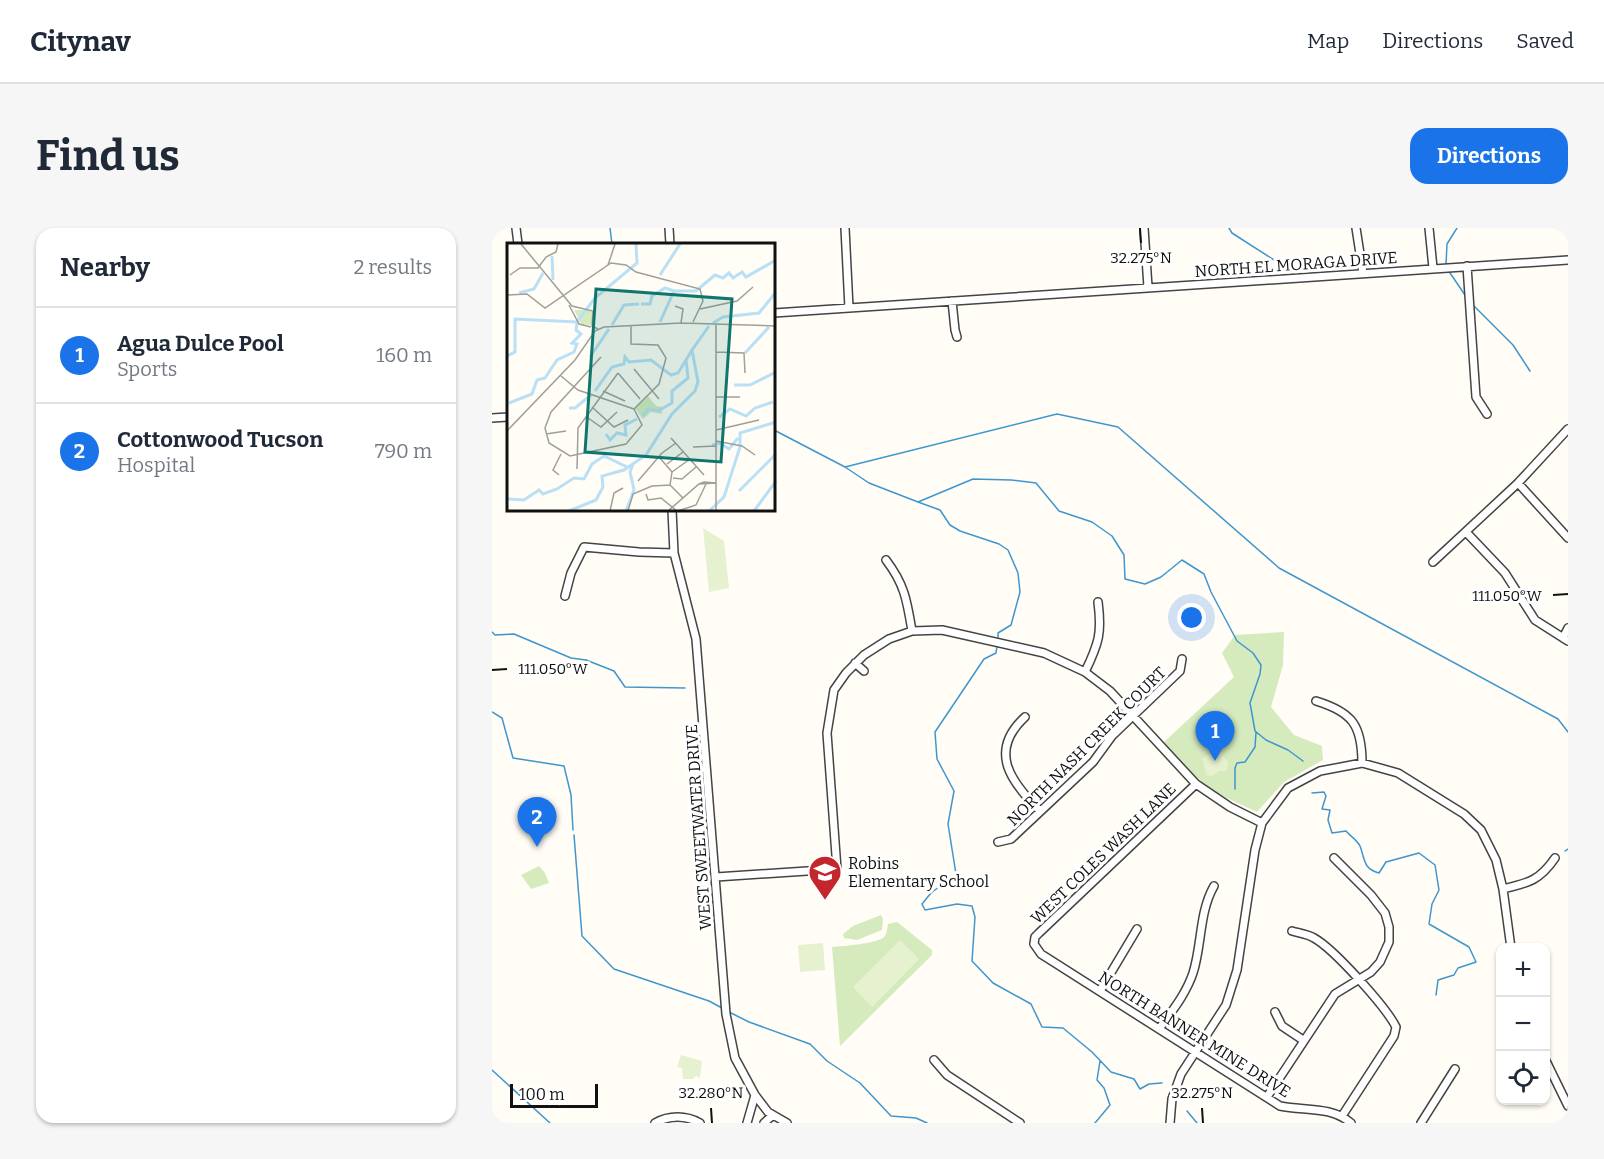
<!DOCTYPE html>
<html lang="en">
<head>
<meta charset="utf-8">
<style>
  :root { --surface:#fff; --page:#f6f6f7; --text:#1f2937; --muted:#747a83; --line:#e0e1e3; --accent:#1a73e8 }
  body { margin:0; font-family:Bitter,serif; background:var(--page); color:var(--text) }
  .controls { position:absolute; right:18px; bottom:18px; display:grid; overflow:hidden; border-radius:12px; box-shadow:0 2px 4px #0004 }
  .controls button { width:54px; height:54px; display:grid; place-items:center; padding:0; border:0; border-bottom:2px solid var(--line); background:var(--surface); color:var(--text); font:30px sans-serif }
  .scale { position:absolute; left:18px; bottom:15px; width:88px; box-sizing:border-box; padding-left:6px; border:3px solid #111; border-top:0; font-size:16px; line-height:21px; white-space:nowrap; color:#111; -webkit-text-stroke:4px #fff; paint-order:stroke }
  .you { position:absolute; left:700px; top:390px; width:21px; height:21px; margin:-15px; border:4px solid #fff; border-radius:50%; background:#1a73e8; box-shadow:0 0 0 9px #1a73e833 }
  .badge { display:grid; place-items:center; width:39px; height:39px; border-radius:50%; background:var(--accent); color:#fff; font-size:20px; font-weight:700 }
  .pin { position:absolute; translate:-50% -50px; filter:drop-shadow(0 2px 3px #0008) }
  .pin::after { content:''; position:absolute; top:32px; width:21px; height:18px; background:inherit; clip-path:polygon(0 0,100% 0,50% 100%) }
  .list { margin:0; padding:0; list-style:none }
  h2 { display:flex; justify-content:space-between; align-items:center; height:78px; margin:0; padding:0 24px; font-size:26px }
  h2 small { font-size:20px; font-weight:400; color:var(--muted) }
  .list li { display:grid; grid-template-columns:39px 1fr auto; gap:18px; align-items:center; box-sizing:border-box; height:96px; padding:0 24px; border-top:2px solid var(--line) }
  .list b { display:block; font-size:22px; white-space:nowrap }
  .list p { margin:0; font-size:20px; white-space:nowrap; color:var(--muted) }
  .list em { font-size:20px; font-style:normal; color:var(--muted) }
  .icon { flex:none; width:33px; height:33px; fill:none; stroke:currentColor; stroke-width:2; stroke-linecap:round; stroke-linejoin:round }
  .map { position:relative; flex:none; width:1076px; height:895px; overflow:hidden; border-radius:18px }
  header { display:flex; align-items:center; gap:36px; box-sizing:border-box; height:84px; padding:0 30px; background:var(--surface); border-bottom:2px solid var(--line) }
  header strong { font-size:28px }
  nav { display:flex; gap:33px; margin-inline-start:auto; font-size:21px }
  .intro { display:flex; align-items:center; justify-content:space-between; box-sizing:border-box; height:144px; padding:0 36px }
  h1 { margin:0; font-size:42px }
  .button { padding:15px 27px; border-radius:18px; background:var(--accent); color:#fff; font-size:21px; font-weight:700 }
  main { display:flex; gap:36px; padding:0 36px }
  aside { flex:1; background:var(--surface); border-radius:18px; box-shadow:0 2px 4px #0004 }
  .map>svg:first-child { display:block }
</style>
</head>
<body>
<header>
<strong>Citynav</strong>
<nav><a>Map</a><a>Directions</a><a>Saved</a></nav>
</header>
<div class="intro"><h1>Find us</h1><a class="button">Directions</a></div>
<main>
<aside>
<h2>Nearby<small>2 results</small></h2>
<ul class="list">
<li><span class="badge">1</span><div><b>Agua Dulce Pool</b><p>Sports</p></div><em>160 m</em></li>
<li><span class="badge">2</span><div><b>Cottonwood Tucson</b><p>Hospital</p></div><em>790 m</em></li>
</ul>
</aside>
<div class="map">
<svg width="1076" height="895" viewBox="0 0 1076 895">
  <rect width="100%" height="100%" fill="#fffdf5"/>
  <!-- green -->
  <path fill="#d5ebbd" d="M792,404L791,437L779,479L802,507L830,518L831,532L792,554L765,584L722,564L696,542L672,514L742,449L730,425L743,407Z
    M47,638L53,645L57,655L39,661L29,647Z
    M389,687L391,691L390,702L365,712L352,710L351,706L361,698Z
    M405,694L440,722V727L348,818L340,719C352,718 381,716 391,710C395,707 395,701 396,696Z"/>
  <!-- pitch -->
  <path fill="#e6f2cf" d="M211,300L232,313L237,360L217,364Z
    M724,522L729,524L736,535L734,543H727L720,548L715,547C712,541 713,536 710,531Z
    M408,712L427,731L380,779L361,759Z
    M331,715L333,742L308,744L306,717Z
    M189,827L210,833L208,850L204,848L201,851H191L190,840L185,839Z"/>
  <g fill="none" stroke-linecap="round" stroke-linejoin="round">
    <!-- stream -->
    <path stroke="#3f96cf" stroke-width="1.5" d="M118,0L120,16
      M737,0L740,5L782,32
      M954,37L955,16L965,0
      M956,42L975,70
      M980,76L1021,117L1038,143
      M282,202L353,239L565,186L626,199L787,340L1066,491L1076,504
      M353,239L377,255L426,274L481,251L519,252L544,255L567,283L600,294L620,308L632,327L633,351L653,356L669,349L690,332L712,346L719,364L745,413L761,425L769,437L768,446L758,475L763,503L774,512L796,522L811,533
      M426,274L448,282L458,297L468,303L507,316L516,322L526,345L528,364L519,397L506,405V413
      M0,404L3,407L22,406L79,430L94,432L122,443L133,459L193,460
      M505,418L504,425L492,431L443,504L445,531L462,563L456,596L464,646L439,665L430,676L433,682L465,676L480,678L483,689L480,733L501,755L539,776L550,799L571,800L600,824L619,844L642,851L648,861L657,856L670,855
      M0,484L10,490L21,530L72,538L79,567L81,602
      M743,561V540L745,535L753,534L763,519L764,504
      M820,565L832,564L834,568L830,581L838,582L836,592L840,605L854,603C858,608 865,612 868,618C873,631 871,641 887,645L894,634L927,625L943,637L947,662L940,676L937,696L977,719L984,734L966,740L962,747L946,752L944,767
      M82,607L90,708L122,741L217,773L230,780
      M1073,623L1076,621
      M237,784L257,794L318,816L335,833L368,855L399,888L424,890L435,895
      M0,842L58,895
      M695,883L705,895
      M603,895L618,877L612,860L605,852L608,833"/>
    <!-- minor casing -->
    <g stroke="#444" stroke-width="10">
      <path id="minor" d="M24,0L26,16
        M177,0L178,16
        M353,0L357,80
        M652,0L656,59
        M864,0L871,45
        M937,0L941,40
        M975,38L984,169L995,186
        M460,73L463,102L465,109
        M282,85L1076,32
        M0,190L16,189
        M1026,255L1076,310
        M180,282L182,325L204,411L234,786L243,830L263,867L276,884L295,895
        M974,304L1013,345L1043,392L1076,413
        M394,332C413,357 415,373 420,403
        M941,334L1026,255L1076,201
        M73,368L79,345L92,319L147,324L182,325
        M1071,410L1076,400
        M363,435L372,443
        M593,444C607,415 610,405 606,374
        M824,473C860,484 870,497 870,535
        M533,489C495,524 520,555 548,583
        M506,614L519,611L601,534L620,508L688,443L690,431
        M224,649L345,641L335,505L342,462L354,445L372,427L397,411L420,403L450,402L552,425L593,444L618,463L704,556L738,579L770,595
        M1011,661C1037,655 1048,652 1063,630
        M800,703C807,705 816,706 822,710C842,721 894,779 904,799L902,808L850,888
        M542,716L549,726L788,878C813,883 839,878 859,895
        M542,716L543,709L547,705L704,556
        M608,763L645,701
        M783,784L790,798L811,812
        M667,801C680,783 694,766 701,745C710,717 707,684 722,658
        M442,832L455,847L528,895
        M1054,833L1076,878
        M775,869L843,766L879,744L888,734L897,714V699L893,685L879,667L842,630
        M163,895C177,887 194,887 208,895
        M255,895L263,867
        M272,895L281,887
        M678,895L680,871L689,846L734,777L745,742L763,622L770,595L796,560L828,543L870,535L906,545L972,586L989,602L1004,632L1011,661L1019,720
        M929,895L963,841"/>
    </g>
    <!-- minor -->
    <use href="#minor" stroke="#fff" stroke-width="7"/>
  </g>
  <!-- ticks -->
  <path fill="none" stroke="#111" stroke-width="2" d="M648,0L649,15M1061,367L1076,366M0,442L15,441M219,880L220,895M710,880L711,895"/>
  <!-- icons -->
  <defs>
    <g id="school-pin" transform="scale(1.725)"><path d="M0 17L-7.5 6A9.5 9.5 0 1 1 7.5 6Z" fill="#c4262e" stroke="#fff"/><path d="M0-5L7-2L0 1L-7-2ZM-4 1L0 2.5L4 1V4Q0 6-4 4Z" fill="#fff"/></g>
  </defs>
  <g fill-rule="evenodd">
    <use href="#school-pin" x="333" y="644"/>
  </g>
  <g text-anchor="middle" stroke-width="6" stroke-linejoin="round" paint-order="stroke">
    <!-- street labels -->
    <g font-size="16" fill="#111" stroke="#fff">
      <text transform="translate(804 36) rotate(-4)" y="6">NORTH EL MORAGA DRIVE</text>
      <text transform="translate(594 518) rotate(-45)" y="6">NORTH NASH CREEK COURT</text>
      <text transform="translate(206 599) rotate(-94)" y="6">WEST SWEETWATER DRIVE</text>
      <text transform="translate(611 625) rotate(-44)" y="6">WEST COLES WASH LANE</text>
      <text transform="translate(703 806) rotate(32)" y="6">NORTH BANNER MINE DRIVE</text>
    </g>
    <!-- poi labels -->
    <g font-size="16" fill="#111" stroke="#fff" text-anchor="start">
      <text x="356" y="641">Robins<tspan x="356" dy="18">Elementary School</tspan></text>
    </g>
  </g>
  <!-- overview -->
  <g transform="translate(15 15)">
    <rect width="268" height="268" fill="#fffdf5"/>
    <path d="M67,67H84L87,75L84,82L74,81ZM140,152L149,163L155,164V171L144,169L136,176L128,165Z" fill="#d5ebbd"/>
    <path fill="none" stroke="#b9e0f7" stroke-width="3" d="M45,13L46,37M153,32L173,1M12,50L27,46L36,30M134,61H143L145,53L158,45L167,48M153,79L167,48H189L208,32L216,35L222,30L226,35L235,29L239,34L269,17M206,80L216,74L252,70L269,49M105,82L117,62L132,61M238,110L262,84M0,113L8,109V76L70,79L88,55L130,20L129,1M83,114L102,86M227,142H243L269,129M88,148L105,124L117,121L118,114L122,119L144,117L164,132L171,130L179,117M2,160L25,151L30,137L38,135L50,117L67,109L70,101L65,100L74,91L69,87L70,80M62,165H68L84,152M136,173L141,166L151,168L165,160V148L181,135L179,117L185,107M212,174L223,166L239,173L248,165L266,159M99,191L103,197L110,190L119,192L118,182L130,176M205,202L213,200L222,206L231,195M232,248L269,211M0,256L17,257L32,247L36,251L50,246L67,235L77,236L85,221L97,213L120,224M62,268L89,257L96,244L95,233L117,227L139,212L165,171L188,148L191,139L185,107L202,83M119,268L127,247L123,229L126,221M202,268L217,254L233,204V190L269,179M247,268L269,238"/>
    <path fill="none" stroke="#a09f9a" stroke-width="1.5" d="M14,1L65,63L86,68L85,83L91,86M101,22L108,1M3,32L13,25H31L39,14L49,9L51,1M0,52L20,51L38,65L104,20L119,22L129,29L193,46L196,58L186,79M62,62L72,81L84,84M168,63L176,66L174,80M193,66L230,58L246,44M124,83V101L151,102L159,115L152,141L127,166M209,109L237,110L238,130M94,114L44,169L38,185L42,200L63,213L119,201L135,182L127,166M127,126L152,156M111,130L133,156M54,133L71,147L127,166M96,148L118,158M209,154H233M85,164L107,184L121,177M81,175L94,184L110,169M209,187L252,177M0,188L68,117L88,88L97,84L174,80L269,83M39,191L59,188M164,195L197,232M209,198L235,203L248,212M186,204L209,203M152,214L165,229L163,242M160,221L176,209M70,226L71,185L111,130M165,229L183,216M52,232L46,227L54,211M166,235L175,236L189,224M131,238L155,210L169,200M139,251L141,257L154,255L170,268M103,268L107,250L116,245M121,268L126,251L145,243L163,242L176,255M161,268L192,241L197,239L209,240L192,241M171,268L189,262L199,241M209,268V82"/>
    <path fill="#0f766e" fill-opacity="0.15" stroke="#0f766e" stroke-width="3" d="M89,46L225,56L214,219L78,209Z"/>
    <rect width="268" height="268" fill="none" stroke="#111" stroke-width="3"/>
  </g>
  <g font-size="15" text-anchor="middle" fill="#111" stroke="#fff" stroke-width="6" stroke-linejoin="round" paint-order="stroke">
    <text x="649" y="35">32.275°N</text>
    <text x="1015" y="373">111.050°W</text>
    <text x="61" y="446">111.050°W</text>
    <text x="219" y="870">32.280°N</text>
    <text x="710" y="870">32.275°N</text>
  </g>
</svg>
<div class="controls">
<button>+</button>
<button>−</button>
<button><svg class="icon" aria-label="locate" viewBox="0 0 24 24"><circle cx="12" cy="12" r="6"/><path d="M12 2v4M12 18v4M2 12h4M18 12h4"/></svg></button>
</div>
<div class="scale">100 m</div>
<div class="you"></div>
<div class="pin badge" style="left:723px;top:533px">1</div>
<div class="pin badge" style="left:45px;top:619px">2</div>
</div>
</main>
</body>
</html>
